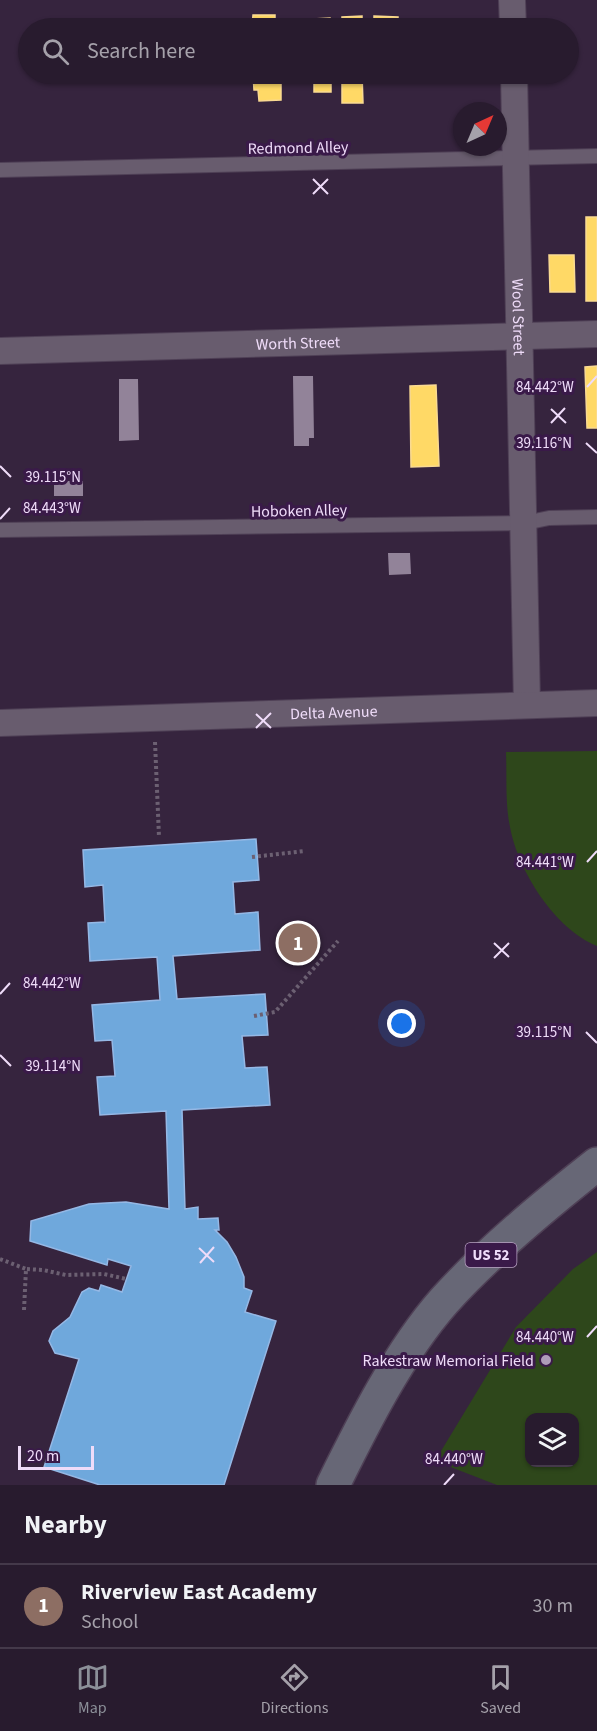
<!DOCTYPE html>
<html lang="en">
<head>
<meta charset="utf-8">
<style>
  :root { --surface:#281b2e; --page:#34283a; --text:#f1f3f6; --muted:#a5a1aa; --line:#44394a; --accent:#8c9099 }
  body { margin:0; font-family:"Source Sans 3",sans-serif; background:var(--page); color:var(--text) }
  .controls { position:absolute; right:18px; bottom:18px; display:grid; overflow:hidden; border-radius:12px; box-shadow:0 2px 4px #0004 }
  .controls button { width:54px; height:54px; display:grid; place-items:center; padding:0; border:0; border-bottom:2px solid var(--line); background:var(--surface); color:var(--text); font:30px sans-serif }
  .compass { position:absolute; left:453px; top:102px; width:54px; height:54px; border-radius:50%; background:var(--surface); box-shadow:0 2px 4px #0004; rotate:44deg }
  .scale { position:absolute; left:18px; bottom:15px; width:76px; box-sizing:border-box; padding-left:6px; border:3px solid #efdcf9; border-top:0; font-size:16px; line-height:21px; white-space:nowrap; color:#efdcf9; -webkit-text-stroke:4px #3a1a49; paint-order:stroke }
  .you { position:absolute; left:402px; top:1024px; width:21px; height:21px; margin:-15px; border:4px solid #fff; border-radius:50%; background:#1a73e8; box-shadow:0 0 0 9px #1a73e833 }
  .badge { display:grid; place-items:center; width:39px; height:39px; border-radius:50%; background:var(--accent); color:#fff; font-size:20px; font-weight:700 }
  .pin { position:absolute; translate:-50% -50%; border:3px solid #fff; box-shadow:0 2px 6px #0006 }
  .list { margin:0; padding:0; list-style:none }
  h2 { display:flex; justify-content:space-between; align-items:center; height:78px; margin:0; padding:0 24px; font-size:26px }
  h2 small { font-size:20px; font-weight:400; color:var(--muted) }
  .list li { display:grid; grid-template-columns:39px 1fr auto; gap:18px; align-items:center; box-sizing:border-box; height:84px; padding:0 24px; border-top:2px solid var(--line) }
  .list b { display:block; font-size:22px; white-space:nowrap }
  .list p { margin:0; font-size:20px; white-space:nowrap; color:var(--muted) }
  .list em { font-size:20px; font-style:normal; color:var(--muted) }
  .icon { flex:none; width:33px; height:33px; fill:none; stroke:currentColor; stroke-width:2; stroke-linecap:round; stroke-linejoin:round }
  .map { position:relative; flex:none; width:597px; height:1485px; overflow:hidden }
  .search { position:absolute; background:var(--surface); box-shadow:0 2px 4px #0004; left:18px; right:18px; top:18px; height:66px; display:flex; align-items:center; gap:15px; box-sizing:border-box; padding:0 21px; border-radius:33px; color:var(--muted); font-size:22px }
  .sheet { height:162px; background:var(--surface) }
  nav { display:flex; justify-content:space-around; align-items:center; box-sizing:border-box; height:84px; border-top:2px solid var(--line); background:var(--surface); font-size:16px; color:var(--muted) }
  nav a { display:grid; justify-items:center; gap:3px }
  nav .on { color:var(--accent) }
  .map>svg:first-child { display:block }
</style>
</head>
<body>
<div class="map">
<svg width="597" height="1485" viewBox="0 0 597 1485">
  <rect width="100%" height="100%" fill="#36243e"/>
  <!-- green -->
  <path fill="#2e471b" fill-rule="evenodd" d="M597,751V946C555,929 518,871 510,827C505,803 507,777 506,752Z
    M597,1252V1485H497L435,1461L516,1327L573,1269ZM530,1418H574V1462H530Z"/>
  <!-- homes -->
  <path fill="#ffd966" stroke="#fada92" stroke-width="1.5" d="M253,15H275V28H252Z
    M362,16V28H342V17Z
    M374,16L398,17V28H374Z
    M330,18V28H313V19Z
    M253,74H281V100L259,101L258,90H254Z
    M314,74H331V92H314Z
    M342,74H362L363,103H342Z
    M586,217H597V301H586Z
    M549,255H574L575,292H550Z
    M597,366V428H587L585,367Z
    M436,385L439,466L411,467L410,386Z"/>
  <!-- schools -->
  <path fill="#6fa8dc" stroke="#95b8e5" stroke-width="1.5" d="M256,839L259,880L233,882L235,914L258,912L260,950L173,956L177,999L265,994L268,1035L242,1036L245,1068L267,1067L270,1105L182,1110L185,1209L198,1207V1219L218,1218L219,1230H215L227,1242L236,1257L244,1277V1288L252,1291L245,1312L276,1321L224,1485H100L44,1467L79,1359L55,1353L49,1341L53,1331L70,1317L82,1292L89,1288L99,1291L101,1285L122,1292L131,1266L108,1259L107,1265L30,1241L31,1221L89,1204L106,1203L126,1202L169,1209L166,1111L100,1115L97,1077L115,1076L112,1040L95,1041L92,1005L160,1000L157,957L90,961L88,923L105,922L103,885L85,887L83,850Z"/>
  <!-- building -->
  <path fill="#928399" d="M293,376H313L314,438H309V446H294Z
    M119,379H138L139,440L119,441Z
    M54,481H83V496H54Z
    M388,553H410L411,574L389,575Z"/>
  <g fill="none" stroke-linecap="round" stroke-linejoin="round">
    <!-- lane casing -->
    <g stroke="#4f4056" stroke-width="16">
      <path id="lane" d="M0,170L597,156
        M0,530L525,523L549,518L597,517"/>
    </g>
    <!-- street casing -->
    <g stroke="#4f4056" stroke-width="28">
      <g id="street">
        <path d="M512,0L513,28"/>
        <path id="s1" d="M514,74L527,704"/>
        <path id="s2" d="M0,351L597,334"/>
        <path id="s3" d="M0,723L597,703"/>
      </g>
    </g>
    <!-- primary casing -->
    <g stroke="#4f4056" stroke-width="36">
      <path id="primary" d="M333,1485C363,1424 399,1352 444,1301C488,1252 545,1205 597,1164"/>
    </g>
    <!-- path -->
    <path stroke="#6c6072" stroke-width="4" stroke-dasharray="3 3" stroke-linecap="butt" d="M155,742L159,837
      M252,857L305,851
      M254,1016L275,1012L338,941
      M0,1259L26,1269
      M24,1310L26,1269L43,1270L66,1275L104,1274L126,1279"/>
    <!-- lane -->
    <use href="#lane" stroke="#685c6e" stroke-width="14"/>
    <!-- street -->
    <use href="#street" stroke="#685c6e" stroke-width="26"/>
    <!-- primary -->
    <use href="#primary" stroke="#676776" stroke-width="33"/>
  </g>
  <!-- ticks -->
  <path fill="none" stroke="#efdcf9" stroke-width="2" d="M313,179L328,194M313,194L328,179M587,387L597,376M551,409L566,423M551,423L565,408M586,443L597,453M0,466L11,477M0,519L10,508M256,714L271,728M256,728L271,713M587,862L597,851M494,943L509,957M494,958L509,943M0,994L10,983M586,1032L597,1043M0,1055L11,1066M199,1248L214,1262M200,1263L214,1247M587,1337L597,1326M444,1485L454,1474"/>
  <!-- markers -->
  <circle fill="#ae9cb8" stroke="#3a1a49" stroke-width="2" cx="546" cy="1360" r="6"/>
  <g text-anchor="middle" stroke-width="6" stroke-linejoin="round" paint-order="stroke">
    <!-- shield labels -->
    <rect fill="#3a1a49" stroke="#b9a2c4" stroke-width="1.5" x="465.5" y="1243" width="51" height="24" rx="4.5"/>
    <g font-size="15" font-weight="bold" fill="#efdcf9">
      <text x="491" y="1260">US 52</text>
    </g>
    <!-- street labels -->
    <g font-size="16" fill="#efdcf9" stroke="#3a1a49">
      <text transform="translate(298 147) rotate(-1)" y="6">Redmond Alley</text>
      <text dy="6" stroke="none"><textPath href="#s1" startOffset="243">Wool Street</textPath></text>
      <text dy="6" stroke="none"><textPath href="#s2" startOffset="298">Worth Street</textPath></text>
      <text transform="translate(299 510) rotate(-1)" y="6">Hoboken Alley</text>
      <text dy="6" stroke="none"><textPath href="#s3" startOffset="334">Delta Avenue</textPath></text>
    </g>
    <!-- poi labels -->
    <g font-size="16" fill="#efdcf9" stroke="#3a1a49" text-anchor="end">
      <text x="534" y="1366">Rakestraw Memorial Field</text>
    </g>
  </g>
  <g font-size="15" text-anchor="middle" fill="#efdcf9" stroke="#3a1a49" stroke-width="6" stroke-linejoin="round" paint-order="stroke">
    <text x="545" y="392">84.442°W</text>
    <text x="544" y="448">39.116°N</text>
    <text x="53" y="482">39.115°N</text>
    <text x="52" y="513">84.443°W</text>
    <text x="545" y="867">84.441°W</text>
    <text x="52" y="988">84.442°W</text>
    <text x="544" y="1037">39.115°N</text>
    <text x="53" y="1071">39.114°N</text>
    <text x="545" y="1342">84.440°W</text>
    <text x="454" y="1464">84.440°W</text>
  </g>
</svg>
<div class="controls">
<button><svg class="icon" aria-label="layers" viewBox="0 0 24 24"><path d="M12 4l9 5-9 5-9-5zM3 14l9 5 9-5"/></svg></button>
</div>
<svg class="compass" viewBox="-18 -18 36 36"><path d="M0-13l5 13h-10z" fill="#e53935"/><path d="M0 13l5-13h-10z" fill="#a5a1aa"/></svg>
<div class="scale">20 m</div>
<div class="you"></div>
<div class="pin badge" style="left:298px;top:943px;background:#8d6e63">1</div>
<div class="search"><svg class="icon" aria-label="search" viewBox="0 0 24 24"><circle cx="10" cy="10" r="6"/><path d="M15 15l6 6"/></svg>Search here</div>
</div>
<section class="sheet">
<h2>Nearby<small></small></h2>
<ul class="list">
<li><span class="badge" style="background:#8d6e63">1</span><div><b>Riverview East Academy</b><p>School</p></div><em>30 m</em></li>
</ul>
</section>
<nav>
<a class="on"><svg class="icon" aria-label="map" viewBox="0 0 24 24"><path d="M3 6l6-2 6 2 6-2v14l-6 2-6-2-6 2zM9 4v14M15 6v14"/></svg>Map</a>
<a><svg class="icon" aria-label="directions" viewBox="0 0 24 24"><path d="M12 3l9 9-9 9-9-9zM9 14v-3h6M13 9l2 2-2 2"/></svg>Directions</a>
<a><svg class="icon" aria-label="saved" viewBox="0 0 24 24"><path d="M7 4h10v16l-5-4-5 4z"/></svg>Saved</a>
</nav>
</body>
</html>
